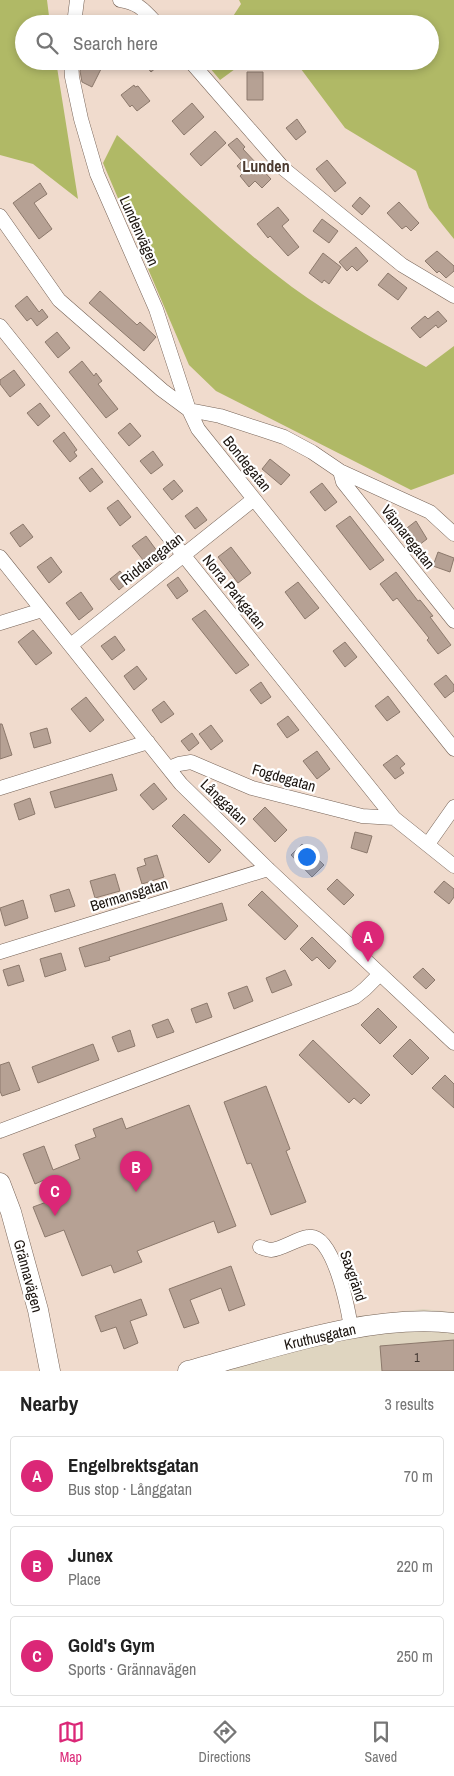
<!DOCTYPE html>
<html lang="en">
<head>
<meta charset="utf-8">
<style>
  :root { --surface:#fff; --page:#f2f2f2; --text:#222; --muted:#767676; --line:#e0e0e0; --accent:#db2777 }
  body { margin:0; font-family:"Archivo Narrow",sans-serif; background:var(--page); color:var(--text) }
  .you { position:absolute; left:306px; top:856px; width:18px; height:18px; margin:-12px; border:4px solid #fff; border-radius:50%; background:#1a73e8; box-shadow:0 0 0 8px #1a73e833 }
  .badge { display:grid; place-items:center; width:32px; height:32px; border-radius:50%; background:var(--accent); color:#fff; font-size:16px; font-weight:700 }
  .pin { position:absolute; translate:-50% -41px; filter:drop-shadow(0 1px 2px #0008) }
  .pin::after { content:''; position:absolute; top:26px; width:18px; height:15px; background:inherit; clip-path:polygon(0 0,100% 0,50% 100%) }
  .list { margin:0; padding:0; list-style:none }
  h2 { display:flex; justify-content:space-between; align-items:center; height:65px; margin:0; padding:0 20px; font-size:21px }
  h2 small { font-size:16px; font-weight:400; color:var(--muted) }
  .list li { display:grid; grid-template-columns:32px 1fr auto; gap:15px; align-items:center; box-sizing:border-box; height:80px; margin:0 10px 10px; padding:0 10px; border:1px solid var(--line); border-radius:5px }
  .list b { display:block; font-size:19px; white-space:nowrap }
  .list p { margin:0; font-size:16px; white-space:nowrap; color:var(--muted) }
  .list em { font-size:16px; font-style:normal; color:var(--muted) }
  .icon { flex:none; width:28px; height:28px; fill:none; stroke:currentColor; stroke-width:2; stroke-linecap:round; stroke-linejoin:round }
  .map { position:relative; flex:none; width:454px; height:1371px; overflow:hidden }
  .search { position:absolute; background:var(--surface); box-shadow:0 2px 8px #0003; left:15px; right:15px; top:15px; height:55px; display:flex; align-items:center; gap:12px; box-sizing:border-box; padding:0 18px; border-radius:28px; color:var(--muted); font-size:19px }
  .sheet { height:335px; background:var(--surface) }
  nav { display:flex; justify-content:space-around; align-items:center; box-sizing:border-box; height:70px; border-top:1px solid var(--line); background:var(--surface); font-size:14px; color:var(--muted) }
  nav a { display:grid; justify-items:center; gap:2px }
  nav .on { color:var(--accent) }
  .map>svg:first-child { display:block }
</style>
</head>
<body>
<div class="map">
<svg width="454" height="1371" viewBox="0 0 454 1371">
  <rect width="100%" height="100%" fill="#f0dbcd"/>
  <!-- industrial -->
  <path fill="#dfd5c0" d="M423,1309L454,1312V1371H207L308,1328L360,1316Z"/>
  <!-- forest -->
  <path fill="#b0b966" d="M0,0H47L50,24H24V61H56L78,199L33,164L0,155Z
    M239,0H454V239L429,208L416,171L345,128L295,61H430V24H228L241,4Z
    M204,61H246L220,80Z
    M117,135C175,187 230,241 292,287C334,318 380,342 426,367L454,346V474L411,490L216,391L189,365L103,163Z"/>
  <!-- building -->
  <path fill="#b6a194" stroke="#8c796c" d="M85,61H105L92,87L82,82L80,71Z
    M142,61H164L151,72Z
    M247,72H263V100H247Z
    M134,85L135,87L138,86L150,101L137,111L132,105L130,107L121,95Z
    M192,103L204,117L184,135L172,121Z
    M297,119L306,132L296,140L286,128Z
    M215,131L226,143L201,166L190,154Z
    M237,138L245,147L243,149L271,179L262,188L255,181L249,187L240,176L243,173L237,166L242,161L228,145Z
    M327,160L346,183L335,192L316,169Z
    M40,183L47,194L34,203L52,229L39,239L13,203Z
    M360,197L370,206L362,215L352,206Z
    M399,202L419,223L411,231L406,226L402,229L387,213Z
    M278,207L289,220L282,226L299,247L288,256L270,236L268,238L257,224Z
    M322,219L338,231L329,243L313,231Z
    M356,247L368,261L357,271L352,266L347,271L339,262Z
    M437,251L454,266V271L446,278L439,271L437,273L425,261Z
    M323,253L341,267L329,284L324,280L322,283L309,273Z
    M388,273L407,288L398,300L378,285Z
    M100,291L137,325L140,322L156,337L144,351L89,303Z
    M27,296L39,312L42,309L48,317L37,326L31,318L27,321L15,306Z
    M438,311L447,321L438,328L436,325L420,338L411,328L425,316L428,319Z
    M57,332L70,348L58,358L45,342Z
    M82,361L94,376L96,373L102,381L98,384L118,409L106,418L69,372Z
    M14,370L25,385L10,397L0,384V380Z
    M40,403L50,416L38,426L27,413Z
    M130,423L141,436L129,446L118,433Z
    M64,432L77,450L74,452L77,456L70,462L53,441Z
    M153,451L163,465L151,474L140,461Z
    M270,459L290,475L281,485L262,469Z
    M92,468L103,482L90,492L79,478Z
    M174,480L183,491L172,500L163,489Z
    M322,483L337,502L325,511L310,492Z
    M118,500L131,517L120,526L107,508Z
    M197,507L207,520L195,529L185,516Z
    M350,516L384,560L370,570L336,526Z
    M416,521L427,539L415,548L403,531Z
    M23,524L33,537L20,547L10,533Z
    M146,536L160,555L147,565L132,546Z
    M231,547L251,573L238,583L218,557Z
    M438,552L454,558L450,572L433,566Z
    M51,557L62,572L49,583L37,567Z
    M120,571L128,582L119,590L110,579Z
    M396,572L418,601L420,600L433,616L430,617L451,645L438,654L427,640L429,638L397,598L393,601L380,584Z
    M178,577L188,591L177,599L167,585Z
    M298,582L319,608L305,619L285,592Z
    M81,592L93,609L79,620L66,603Z
    M205,610L249,665L236,674L192,619Z
    M33,630L52,653L36,665L18,642Z
    M115,636L125,650L112,660L101,646Z
    M345,642L357,657L345,667L333,651Z
    M137,666L147,679L134,690L124,676Z
    M446,675L454,685V691L445,698L434,684Z
    M261,682L271,697L261,704L250,690Z
    M388,696L400,712L387,721L375,706Z
    M86,697L104,720L90,732L71,709Z
    M164,701L174,714L161,723L152,710Z
    M288,716L299,730L287,738L277,724Z
    M0,724H2L12,755L0,759Z
    M211,725L223,741L211,750L199,734Z
    M47,728L51,743L34,748L30,733Z
    M192,733L199,743L189,751L181,741Z
    M317,751L330,769L317,779L303,761Z
    M397,755L405,764L400,768L404,773L395,779L383,765Z
    M112,774L117,790L55,808L50,792Z
    M154,783L167,799L153,810L140,795Z
    M30,798L35,814L19,820L14,804Z
    M265,807L287,830L275,842L253,819Z
    M184,814L221,850L209,863L172,826Z
    M355,832L372,836L367,853L351,848Z
    M302,844L324,865L312,877L291,855Z
    M157,855L164,877L142,884L137,868L146,865L144,859Z
    M115,874L120,891L95,898L90,881Z
    M337,879L354,895L344,905L327,889Z
    M444,881L454,889V897L449,904L434,892Z
    M69,889L75,906L55,912L50,895Z
    M262,891L298,926L285,940L248,905Z
    M23,900L28,918L5,926L0,908Z
    M222,903L227,920L109,957L110,960L85,967L79,948Z
    M312,937L336,961L329,969L317,957L312,961L300,949Z
    M61,953L66,970L45,977L40,959Z
    M19,965L24,981L8,986L3,970Z
    M423,968L435,980L426,989L413,977Z
    M285,970L292,985L272,993L266,978Z
    M247,986L253,1001L234,1009L228,993Z
    M207,1003L212,1017L196,1023L191,1009Z
    M378,1008L397,1027L380,1044L361,1025Z
    M168,1019L174,1032L157,1038L152,1025Z
    M130,1030L135,1046L118,1052L112,1037Z
    M410,1039L429,1058L412,1075L393,1056Z
    M313,1040L370,1095L361,1104L354,1098L349,1103L299,1055Z
    M93,1044L99,1060L38,1083L32,1067Z
    M9,1062L20,1090L2,1096L0,1091V1065Z
    M445,1075L454,1084V1108L432,1088Z
    M266,1086L290,1149L286,1151L306,1202L271,1215L251,1163L247,1164L224,1102Z
    M189,1105L236,1226L218,1233L214,1221L137,1251L142,1262L114,1273L111,1265L82,1276L64,1230L45,1237L33,1207L52,1200L44,1180L35,1184L23,1154L44,1146L53,1170L80,1159L75,1145L96,1137L93,1129L122,1118L126,1129Z
    M231,1266L245,1305L229,1311L221,1288L190,1300L199,1323L184,1328L169,1289Z
    M141,1299L147,1315L130,1321L138,1343L124,1349L116,1327L101,1332L95,1316Z
    M454,1340V1371H382L380,1346Z"/>
  <g fill="none" stroke-linecap="round" stroke-linejoin="round">
    <!-- minor casing -->
    <g stroke="#766357" stroke-width="15">
      <path id="minor" d="M120,0C139,3 144,10 157,24
        M74,24L77,0
        M71,61L72,77L81,119L97,174L156,309L189,410
        M190,61L284,169L402,265L454,296
        M0,216L59,300L162,390L189,410L198,429L454,749
        M0,326L394,818L454,866
        M189,410L220,416L284,437L312,452L340,471L430,512L454,534
        M340,471L343,482L454,621
        M0,557L181,784L268,869L454,1043
        M0,623L42,610
        M71,645L254,499
        M169,768L179,764L191,762L252,788L362,816L394,818
        M0,788L148,742
        M428,844L454,807
        M0,952L268,869
        M0,1131L355,997L365,989L380,974
        M260,1247C263,1248 268,1250 271,1250C282,1249 296,1239 308,1237C333,1231 349,1311 351,1329"/>
    </g>
    <!-- secondary casing -->
    <g stroke="#766357" stroke-width="21">
      <path id="secondary" d="M0,1183L11,1212L38,1310L50,1371
        M188,1371C270,1349 369,1313 454,1323"/>
    </g>
    <!-- minor -->
    <use href="#minor" stroke="#fff" stroke-width="14"/>
    <!-- secondary -->
    <use href="#secondary" stroke="#fff" stroke-width="20"/>
  </g>
  <g text-anchor="middle" stroke-width="4.5" stroke-linejoin="round" paint-order="stroke">
    <!-- number labels -->
    <g font-size="12" fill="#413630">
      <text x="417" y="1362">1</text>
    </g>
    <!-- street labels -->
    <g font-size="15" fill="#1a130e" stroke="#fff">
      <text transform="translate(139 231) rotate(66)" y="5">Lundenvägen</text>
      <text transform="translate(247 464) rotate(51)" y="5">Bondegatan</text>
      <text transform="translate(408 537) rotate(52)" y="5">Väpnaregatan</text>
      <text transform="translate(152 559) rotate(-38)" y="5">Riddaregatan</text>
      <text transform="translate(234 592) rotate(51)" y="5">Norra Parkgatan</text>
      <text transform="translate(284 778) rotate(16)" y="5">Fogdegatan</text>
      <text transform="translate(224 802) rotate(44)" y="5">Långgatan</text>
      <text transform="translate(129 895) rotate(-17)" y="5">Bermansgatan</text>
      <text transform="translate(28 1276) rotate(75)" y="5">Grännavägen</text>
      <text transform="translate(353 1276) rotate(71)" y="5">Saxgränd</text>
      <text transform="translate(320 1337) rotate(-13)" y="5">Kruthusgatan</text>
    </g>
    <!-- neighbourhood labels -->
    <g font-size="16" font-weight="bold" fill="#4d3c31" stroke="#fff">
      <text x="266" y="172">Lunden</text>
    </g>
  </g>
</svg>
<div class="you"></div>
<div class="pin badge" style="left:368px;top:962px">A</div>
<div class="pin badge" style="left:136px;top:1192px">B</div>
<div class="pin badge" style="left:55px;top:1216px">C</div>
<div class="search"><svg class="icon" aria-label="search" viewBox="0 0 24 24"><circle cx="10" cy="10" r="6"/><path d="M15 15l6 6"/></svg>Search here</div>
</div>
<section class="sheet">
<h2>Nearby<small>3 results</small></h2>
<ul class="list">
<li><span class="badge">A</span><div><b>Engelbrektsgatan</b><p>Bus stop · Långgatan</p></div><em>70 m</em></li>
<li><span class="badge">B</span><div><b>Junex</b><p>Place</p></div><em>220 m</em></li>
<li><span class="badge">C</span><div><b>Gold's Gym</b><p>Sports · Grännavägen</p></div><em>250 m</em></li>
</ul>
</section>
<nav>
<a class="on"><svg class="icon" aria-label="map" viewBox="0 0 24 24"><path d="M3 6l6-2 6 2 6-2v14l-6 2-6-2-6 2zM9 4v14M15 6v14"/></svg>Map</a>
<a><svg class="icon" aria-label="directions" viewBox="0 0 24 24"><path d="M12 3l9 9-9 9-9-9zM9 14v-3h6M13 9l2 2-2 2"/></svg>Directions</a>
<a><svg class="icon" aria-label="saved" viewBox="0 0 24 24"><path d="M7 4h10v16l-5-4-5 4z"/></svg>Saved</a>
</nav>
</body>
</html>
